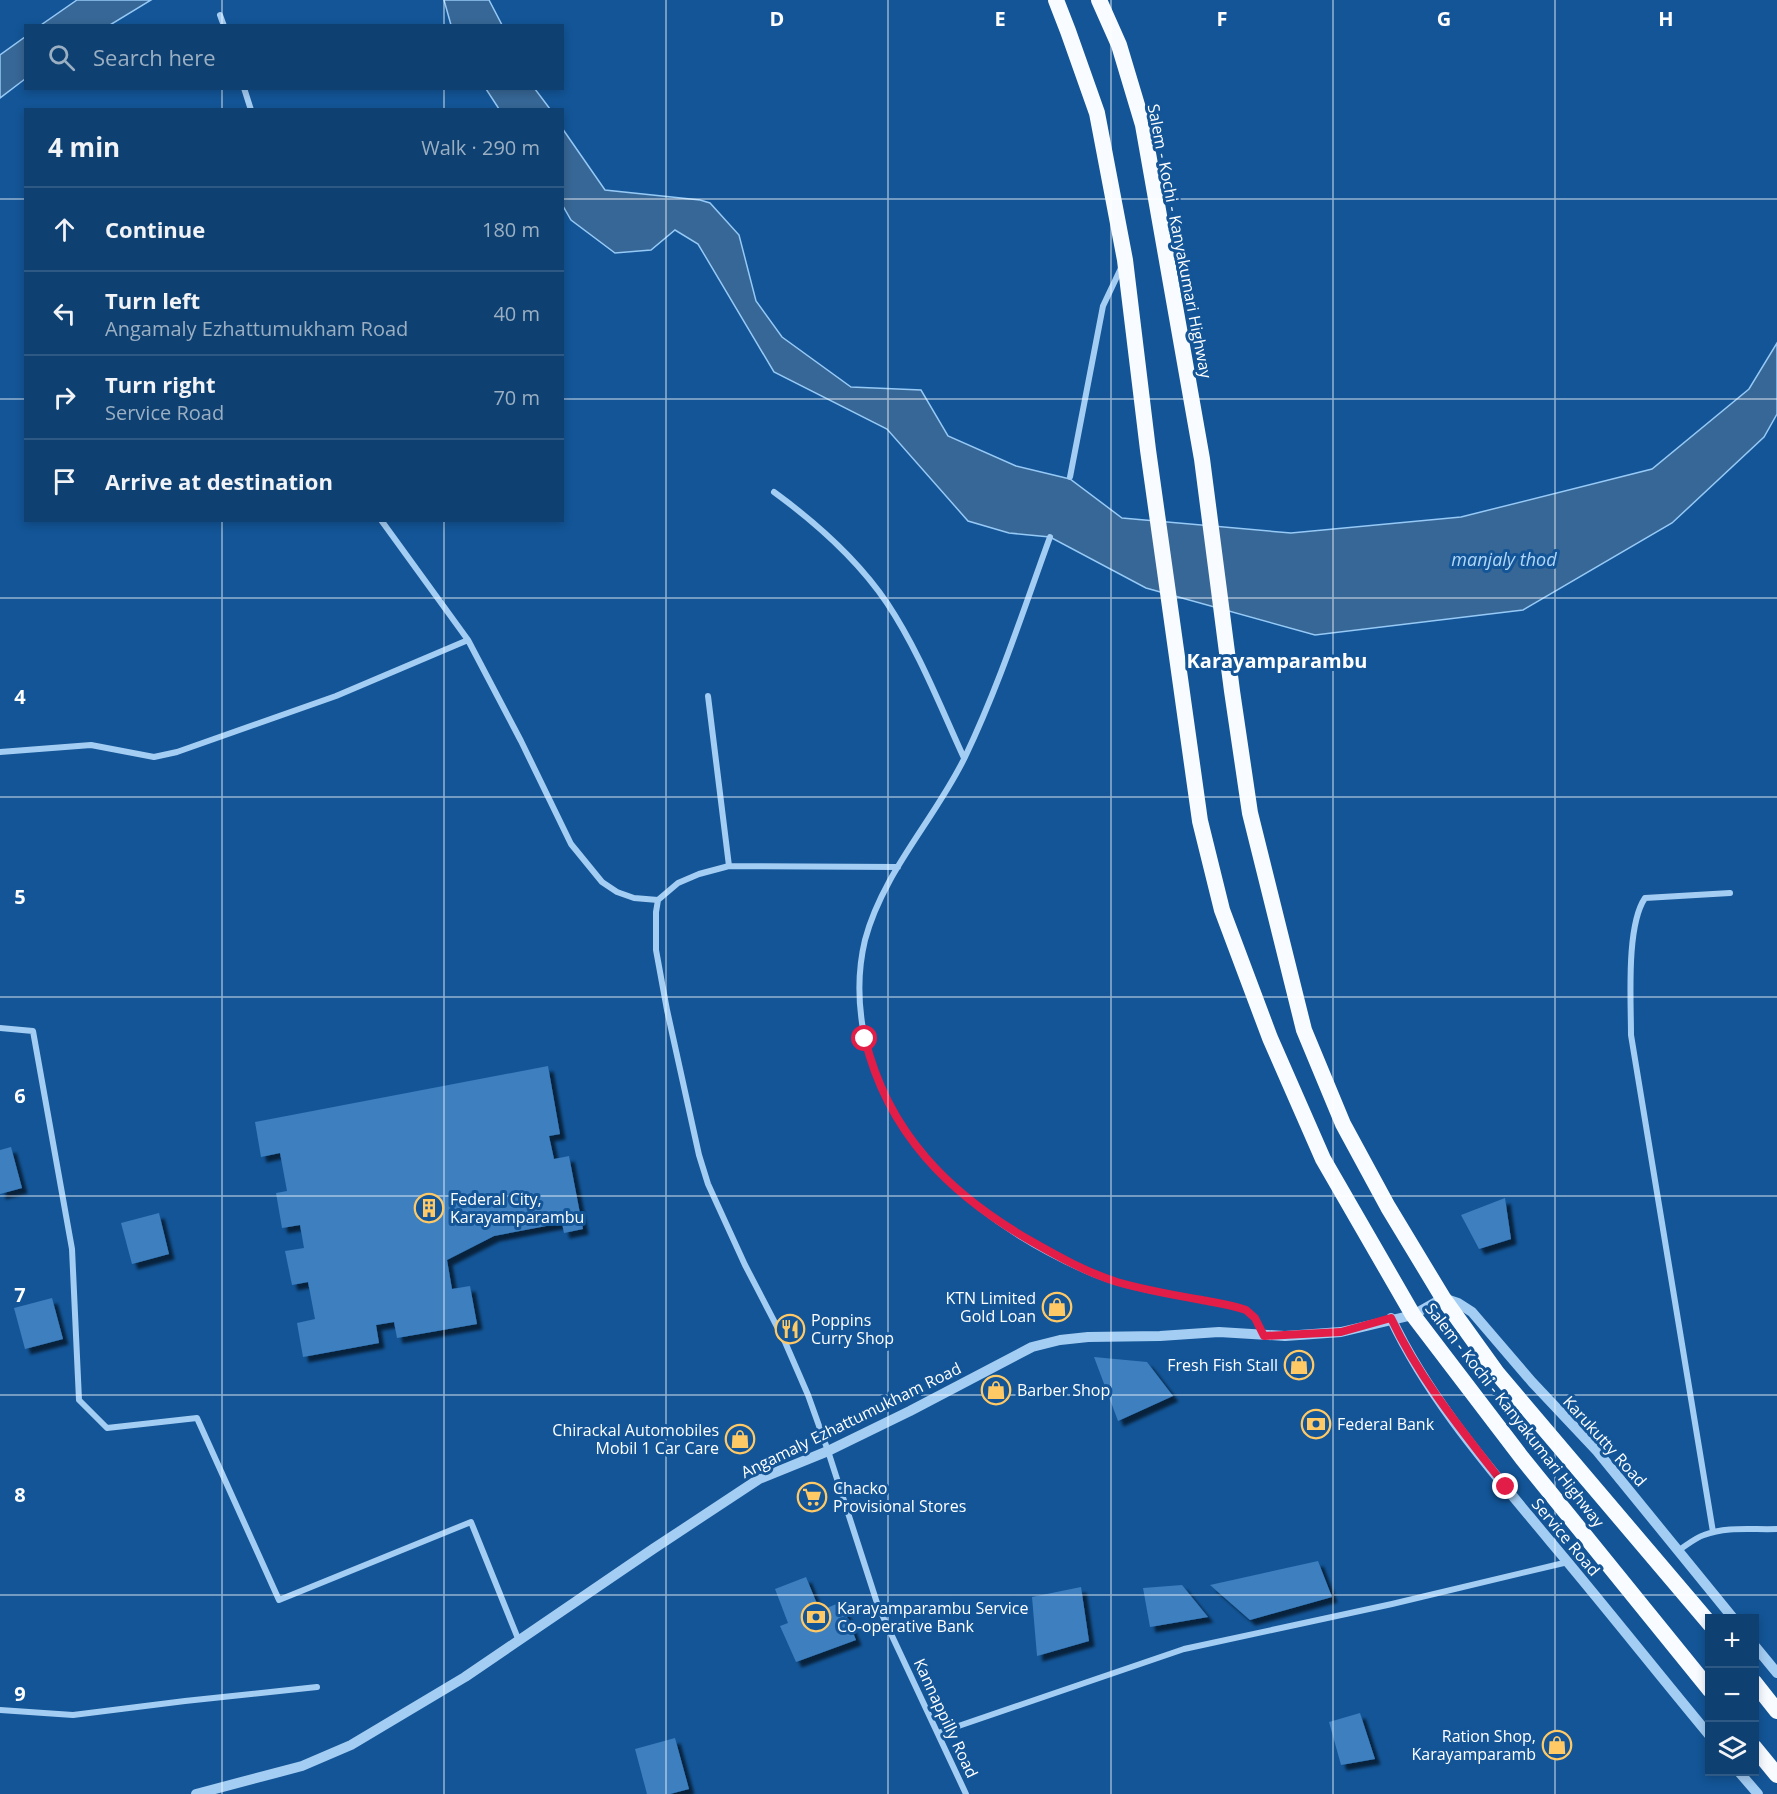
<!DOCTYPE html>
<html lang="en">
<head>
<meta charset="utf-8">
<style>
  :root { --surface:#0e4071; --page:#174776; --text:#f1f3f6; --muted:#9bafc3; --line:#2e5984 }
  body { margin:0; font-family:"Open Sans",sans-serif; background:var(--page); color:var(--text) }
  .controls { position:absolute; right:18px; bottom:18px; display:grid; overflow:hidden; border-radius:0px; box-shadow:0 3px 9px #0003 }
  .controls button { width:54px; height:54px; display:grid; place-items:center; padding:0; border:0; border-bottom:2px solid var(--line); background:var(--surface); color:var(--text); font:30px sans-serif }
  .stop { position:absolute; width:18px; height:18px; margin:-14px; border:4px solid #e11d48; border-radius:50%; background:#fff }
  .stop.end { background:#e11d48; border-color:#fff; box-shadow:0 2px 6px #0008 }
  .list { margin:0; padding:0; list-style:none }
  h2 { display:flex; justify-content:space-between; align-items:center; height:78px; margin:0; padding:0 24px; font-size:26px }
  h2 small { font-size:20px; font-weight:400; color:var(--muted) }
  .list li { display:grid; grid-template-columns:39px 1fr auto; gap:18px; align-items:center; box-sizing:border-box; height:84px; padding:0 24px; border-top:2px solid var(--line) }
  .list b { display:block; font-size:22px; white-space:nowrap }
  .list p { margin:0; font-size:20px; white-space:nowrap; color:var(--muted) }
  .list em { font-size:20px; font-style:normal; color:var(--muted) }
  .icon { flex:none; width:33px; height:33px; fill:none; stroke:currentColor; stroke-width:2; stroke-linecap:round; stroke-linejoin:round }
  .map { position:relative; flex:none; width:1777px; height:1794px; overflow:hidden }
  .search { position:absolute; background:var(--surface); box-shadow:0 3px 9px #0003; left:24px; top:24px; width:540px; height:66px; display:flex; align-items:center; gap:15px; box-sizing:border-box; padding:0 21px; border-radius:0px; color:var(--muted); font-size:22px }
  .panel { position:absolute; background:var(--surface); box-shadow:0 3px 9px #0003; left:24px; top:108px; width:540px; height:414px; border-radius:0px }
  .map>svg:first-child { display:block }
</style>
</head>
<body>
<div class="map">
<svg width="1777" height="1794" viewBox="0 0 1777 1794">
  <defs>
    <filter id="shadow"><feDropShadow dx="5.5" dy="5.5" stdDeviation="1.5" flood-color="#0009"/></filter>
  </defs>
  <rect width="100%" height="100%" fill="#135597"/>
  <!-- water -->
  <path fill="#376796" stroke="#96c9f6" stroke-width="1.5" d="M77,0H151L110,25H41Z
    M444,0H489L502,25H451Z
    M25,37V79L0,98V55Z
    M486,89H535L550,109H499Z
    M562,128L605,190L700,200L710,203L739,235L756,301L782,337L851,387L921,390L948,436L1016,466L1070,479L1122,518L1291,533L1461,517L1652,469L1749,389L1777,343V414L1764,437L1672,523L1523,610L1315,635L1146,588L1050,537L1009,533L968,521L887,429L774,372L698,244L675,230L651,250L615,253L571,220L563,206Z"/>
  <!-- building -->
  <path fill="#3c7fbf" filter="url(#shadow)" d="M548,1066L560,1134L549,1136L554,1159L569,1156L583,1229L564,1233L562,1223L494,1236L447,1260L452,1289L470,1286L477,1324L397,1338L394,1322L376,1325L379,1343L303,1357L297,1323L315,1319L308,1282L292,1285L285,1251L304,1248L300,1225L282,1228L276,1193L287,1191L280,1153L261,1157L255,1122Z
    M11,1147L22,1188L0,1194V1150Z
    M1505,1198L1511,1239L1479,1249L1461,1215Z
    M159,1213L169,1254L132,1264L121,1223Z
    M52,1298L63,1339L25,1349L14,1308Z
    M1094,1357L1147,1362L1173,1396L1118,1421Z
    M1318,1561L1332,1597L1250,1620L1210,1585Z
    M806,1577L820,1611L841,1602L856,1640L796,1662L780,1626L788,1623L775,1589Z
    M1182,1585L1208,1617L1150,1627L1143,1588Z
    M1081,1587L1089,1641L1037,1656L1032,1597Z
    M1360,1713L1375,1759L1341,1765L1329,1722Z
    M675,1738L689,1789L670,1794H647L635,1749Z"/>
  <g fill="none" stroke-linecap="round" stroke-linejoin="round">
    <!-- minor -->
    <path stroke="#a4cdf3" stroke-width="6" d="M220,15L224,26
      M244,88L251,110
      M1070,477L1103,306L1122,266
      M774,492C815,522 858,560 887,603C919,651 940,706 964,758
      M381,520L468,640L521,741L571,844L602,882L617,892L634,898L658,900
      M1050,537C1023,611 999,686 965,757C935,819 883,872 865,940C858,969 858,1000 863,1029C884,1145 982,1224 1084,1270C1119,1286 1158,1292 1195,1299C1212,1302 1230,1304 1246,1310L1255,1318L1263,1336
      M708,696L729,866
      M0,752L91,745L154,757L177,752L336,696L468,640
      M898,867L729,866L699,874L678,883L658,900L656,912V950L667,1010L699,1155L708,1184L745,1265L785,1342L808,1395L828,1451L878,1606L966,1794
      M0,1028L33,1031L72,1249L79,1400L107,1428L197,1418L279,1600L471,1522L519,1641
      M1713,1532L1631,1035C1631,1000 1626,926 1645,898L1730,893
      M1679,1550C1687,1545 1695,1538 1704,1535C1727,1526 1753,1530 1777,1529
      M0,1710L73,1715L185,1701L317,1687
      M938,1733L1184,1649L1392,1604L1568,1562"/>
    <!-- tertiary -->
    <path stroke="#a4cdf3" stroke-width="10" d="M1391,1318C1430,1401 1493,1472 1550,1541C1604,1605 1656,1671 1710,1736
      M1754,1645L1777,1673
      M1739,1772L1758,1794
      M196,1794L302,1766L351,1745L465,1677L653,1549L759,1479L828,1451L910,1411L1032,1347L1060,1340L1088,1337L1160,1336L1219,1332L1285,1336L1341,1332L1413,1315L1443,1298L1458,1303L1472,1312L1532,1382L1597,1451L1733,1618"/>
    <!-- trunk -->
    <path stroke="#f8fbff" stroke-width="16" d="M1056,0L1068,31L1097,113L1125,260L1148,450L1200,821L1222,910L1270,1038L1323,1159L1413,1315L1522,1458L1710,1690
      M1099,0L1119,45L1143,125L1202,459L1232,691L1250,813L1304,1030L1343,1124L1388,1207L1443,1298L1497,1373L1710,1624
      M1754,1682L1777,1711
      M1754,1747L1777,1775"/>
  </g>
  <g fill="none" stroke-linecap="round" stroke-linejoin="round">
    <!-- route -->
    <path stroke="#e11d48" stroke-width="8" d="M865,1039C888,1133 949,1194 1031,1241C1059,1257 1086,1272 1117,1282C1145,1290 1173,1295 1202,1300C1217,1303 1232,1305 1246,1310L1255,1318L1264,1336L1341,1332L1391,1318C1420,1380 1464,1433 1506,1487"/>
  </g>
  <!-- grid -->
  <path fill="none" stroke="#fff" stroke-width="1.5" stroke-opacity="0.55" d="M222,0V26M444,0V26M666,0V1794M888,0V1794M1111,0V1794M1333,0V1794M1555,0V1794M222,88V110M444,88V110M0,199H26M562,199H1777M0,399H26M562,399H1777M222,520V1794M444,520V1794M0,598H1777M0,797H1777M0,997H1777M0,1196H1777M0,1395H1777M0,1595H1777"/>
  <!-- icons -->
  <defs>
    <g id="building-ring" transform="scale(1.5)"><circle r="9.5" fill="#135597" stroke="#ffc966" stroke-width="1.5"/><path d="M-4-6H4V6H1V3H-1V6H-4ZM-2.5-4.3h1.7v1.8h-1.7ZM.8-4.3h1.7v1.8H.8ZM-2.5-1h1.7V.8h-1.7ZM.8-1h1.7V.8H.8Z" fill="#ffc966"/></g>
    <g id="shop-ring" transform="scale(1.5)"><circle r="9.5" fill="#135597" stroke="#ffc966" stroke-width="1.5"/><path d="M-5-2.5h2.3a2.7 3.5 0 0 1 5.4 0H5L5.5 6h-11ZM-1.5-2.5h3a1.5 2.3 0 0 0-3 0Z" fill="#ffc966"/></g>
    <g id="restaurant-ring" transform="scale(1.5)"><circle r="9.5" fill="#135597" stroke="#ffc966" stroke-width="1.5"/><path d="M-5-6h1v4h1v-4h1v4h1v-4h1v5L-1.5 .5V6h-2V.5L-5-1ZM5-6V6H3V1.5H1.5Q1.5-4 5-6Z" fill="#ffc966"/></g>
    <g id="bank-ring" transform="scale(1.5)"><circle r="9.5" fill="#135597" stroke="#ffc966" stroke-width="1.5"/><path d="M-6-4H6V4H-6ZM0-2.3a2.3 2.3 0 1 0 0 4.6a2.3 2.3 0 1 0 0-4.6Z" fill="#ffc966"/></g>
    <g id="supermarket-ring" transform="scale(1.5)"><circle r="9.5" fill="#135597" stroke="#ffc966" stroke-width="1.5"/><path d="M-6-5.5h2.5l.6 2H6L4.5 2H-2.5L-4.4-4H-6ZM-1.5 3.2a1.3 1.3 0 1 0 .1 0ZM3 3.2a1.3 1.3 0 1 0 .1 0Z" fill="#ffc966"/></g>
  </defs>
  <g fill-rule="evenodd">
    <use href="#building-ring" x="429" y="1208"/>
    <use href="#shop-ring" x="1057" y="1307"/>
    <use href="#restaurant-ring" x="790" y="1329"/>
    <use href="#shop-ring" x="1299" y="1365"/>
    <use href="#shop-ring" x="996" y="1390"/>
    <use href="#bank-ring" x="1316" y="1424"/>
    <use href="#shop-ring" x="740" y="1439"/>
    <use href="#supermarket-ring" x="812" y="1497"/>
    <use href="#bank-ring" x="816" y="1617"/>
    <use href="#shop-ring" x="1557" y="1745"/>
  </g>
  <g text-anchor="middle" stroke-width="6" stroke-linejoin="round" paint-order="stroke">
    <!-- street labels -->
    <g font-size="16" fill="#fff" stroke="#135597">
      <text transform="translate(1180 241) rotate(79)" y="6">Salem - Kochi - Kanyakumari Highway</text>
      <text transform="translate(1515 1415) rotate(52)" y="6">Salem - Kochi - Kanyakumari Highway</text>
      <text transform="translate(851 1420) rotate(-26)" y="6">Angamaly Ezhattumukham Road</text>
      <text transform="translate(1605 1441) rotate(48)" y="6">Karukutty Road</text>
      <text transform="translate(1566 1537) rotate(50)" y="6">Service Road</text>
      <text transform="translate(946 1718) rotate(65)" y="6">Kannappilly Road</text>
    </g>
    <!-- poi labels -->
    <g font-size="16" fill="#fff" stroke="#135597" text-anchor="start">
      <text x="450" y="1205">Federal City,<tspan x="450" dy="18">Karayamparambu</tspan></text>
      <text x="1036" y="1304" text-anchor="end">KTN Limited<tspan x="1036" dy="18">Gold Loan</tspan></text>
      <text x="811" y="1326">Poppins<tspan x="811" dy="18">Curry Shop</tspan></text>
      <text x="1278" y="1371" text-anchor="end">Fresh Fish Stall</text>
      <text x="1017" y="1396">Barber Shop</text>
      <text x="1337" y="1430">Federal Bank</text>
      <text x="719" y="1436" text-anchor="end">Chirackal Automobiles<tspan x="719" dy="18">Mobil 1 Car Care</tspan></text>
      <text x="833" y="1494">Chacko<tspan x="833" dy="18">Provisional Stores</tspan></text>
      <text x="837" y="1614">Karayamparambu Service<tspan x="837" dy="18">Co-operative Bank</tspan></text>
      <text x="1536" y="1742" text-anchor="end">Ration Shop,<tspan x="1536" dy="18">Karayamparamb</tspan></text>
    </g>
    <!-- water labels -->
    <g font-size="18" font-style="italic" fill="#b1d7f9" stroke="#135597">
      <text x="1504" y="566">manjaly thod</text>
    </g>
    <!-- quarter labels -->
    <g font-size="20" font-weight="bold" fill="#fff" stroke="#135597">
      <text x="1277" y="668">Karayamparambu</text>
    </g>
  </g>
  <g font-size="20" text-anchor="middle" font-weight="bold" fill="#fff" stroke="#135597" stroke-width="6" stroke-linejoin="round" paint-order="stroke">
    <text x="777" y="26">D</text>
    <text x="1000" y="26">E</text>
    <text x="1222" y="26">F</text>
    <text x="1444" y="26">G</text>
    <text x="1666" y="26">H</text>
    <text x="20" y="704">4</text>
    <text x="20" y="904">5</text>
    <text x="20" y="1103">6</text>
    <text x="20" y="1302">7</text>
    <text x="20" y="1502">8</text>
    <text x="20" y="1701">9</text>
  </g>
</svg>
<div class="controls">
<button>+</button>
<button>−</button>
<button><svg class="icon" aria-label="layers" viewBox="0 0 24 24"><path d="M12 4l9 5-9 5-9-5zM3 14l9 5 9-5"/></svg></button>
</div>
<div class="stop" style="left:865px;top:1039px"></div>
<div class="stop end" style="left:1506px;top:1487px"></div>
<div class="search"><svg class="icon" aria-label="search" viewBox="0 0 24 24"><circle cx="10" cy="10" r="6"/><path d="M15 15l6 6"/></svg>Search here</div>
<section class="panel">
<h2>4 min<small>Walk · 290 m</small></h2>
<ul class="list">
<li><svg class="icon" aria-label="ahead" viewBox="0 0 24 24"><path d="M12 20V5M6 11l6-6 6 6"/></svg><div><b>Continue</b></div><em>180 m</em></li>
<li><svg class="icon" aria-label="left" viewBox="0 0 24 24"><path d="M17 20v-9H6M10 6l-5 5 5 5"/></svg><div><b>Turn left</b><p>Angamaly Ezhattumukham Road</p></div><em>40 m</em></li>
<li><svg class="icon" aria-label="right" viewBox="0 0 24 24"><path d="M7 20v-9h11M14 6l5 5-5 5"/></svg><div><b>Turn right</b><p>Service Road</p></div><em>70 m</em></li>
<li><svg class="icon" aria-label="arrive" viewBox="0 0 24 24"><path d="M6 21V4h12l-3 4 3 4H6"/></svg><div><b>Arrive at destination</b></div></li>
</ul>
</section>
</div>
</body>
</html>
